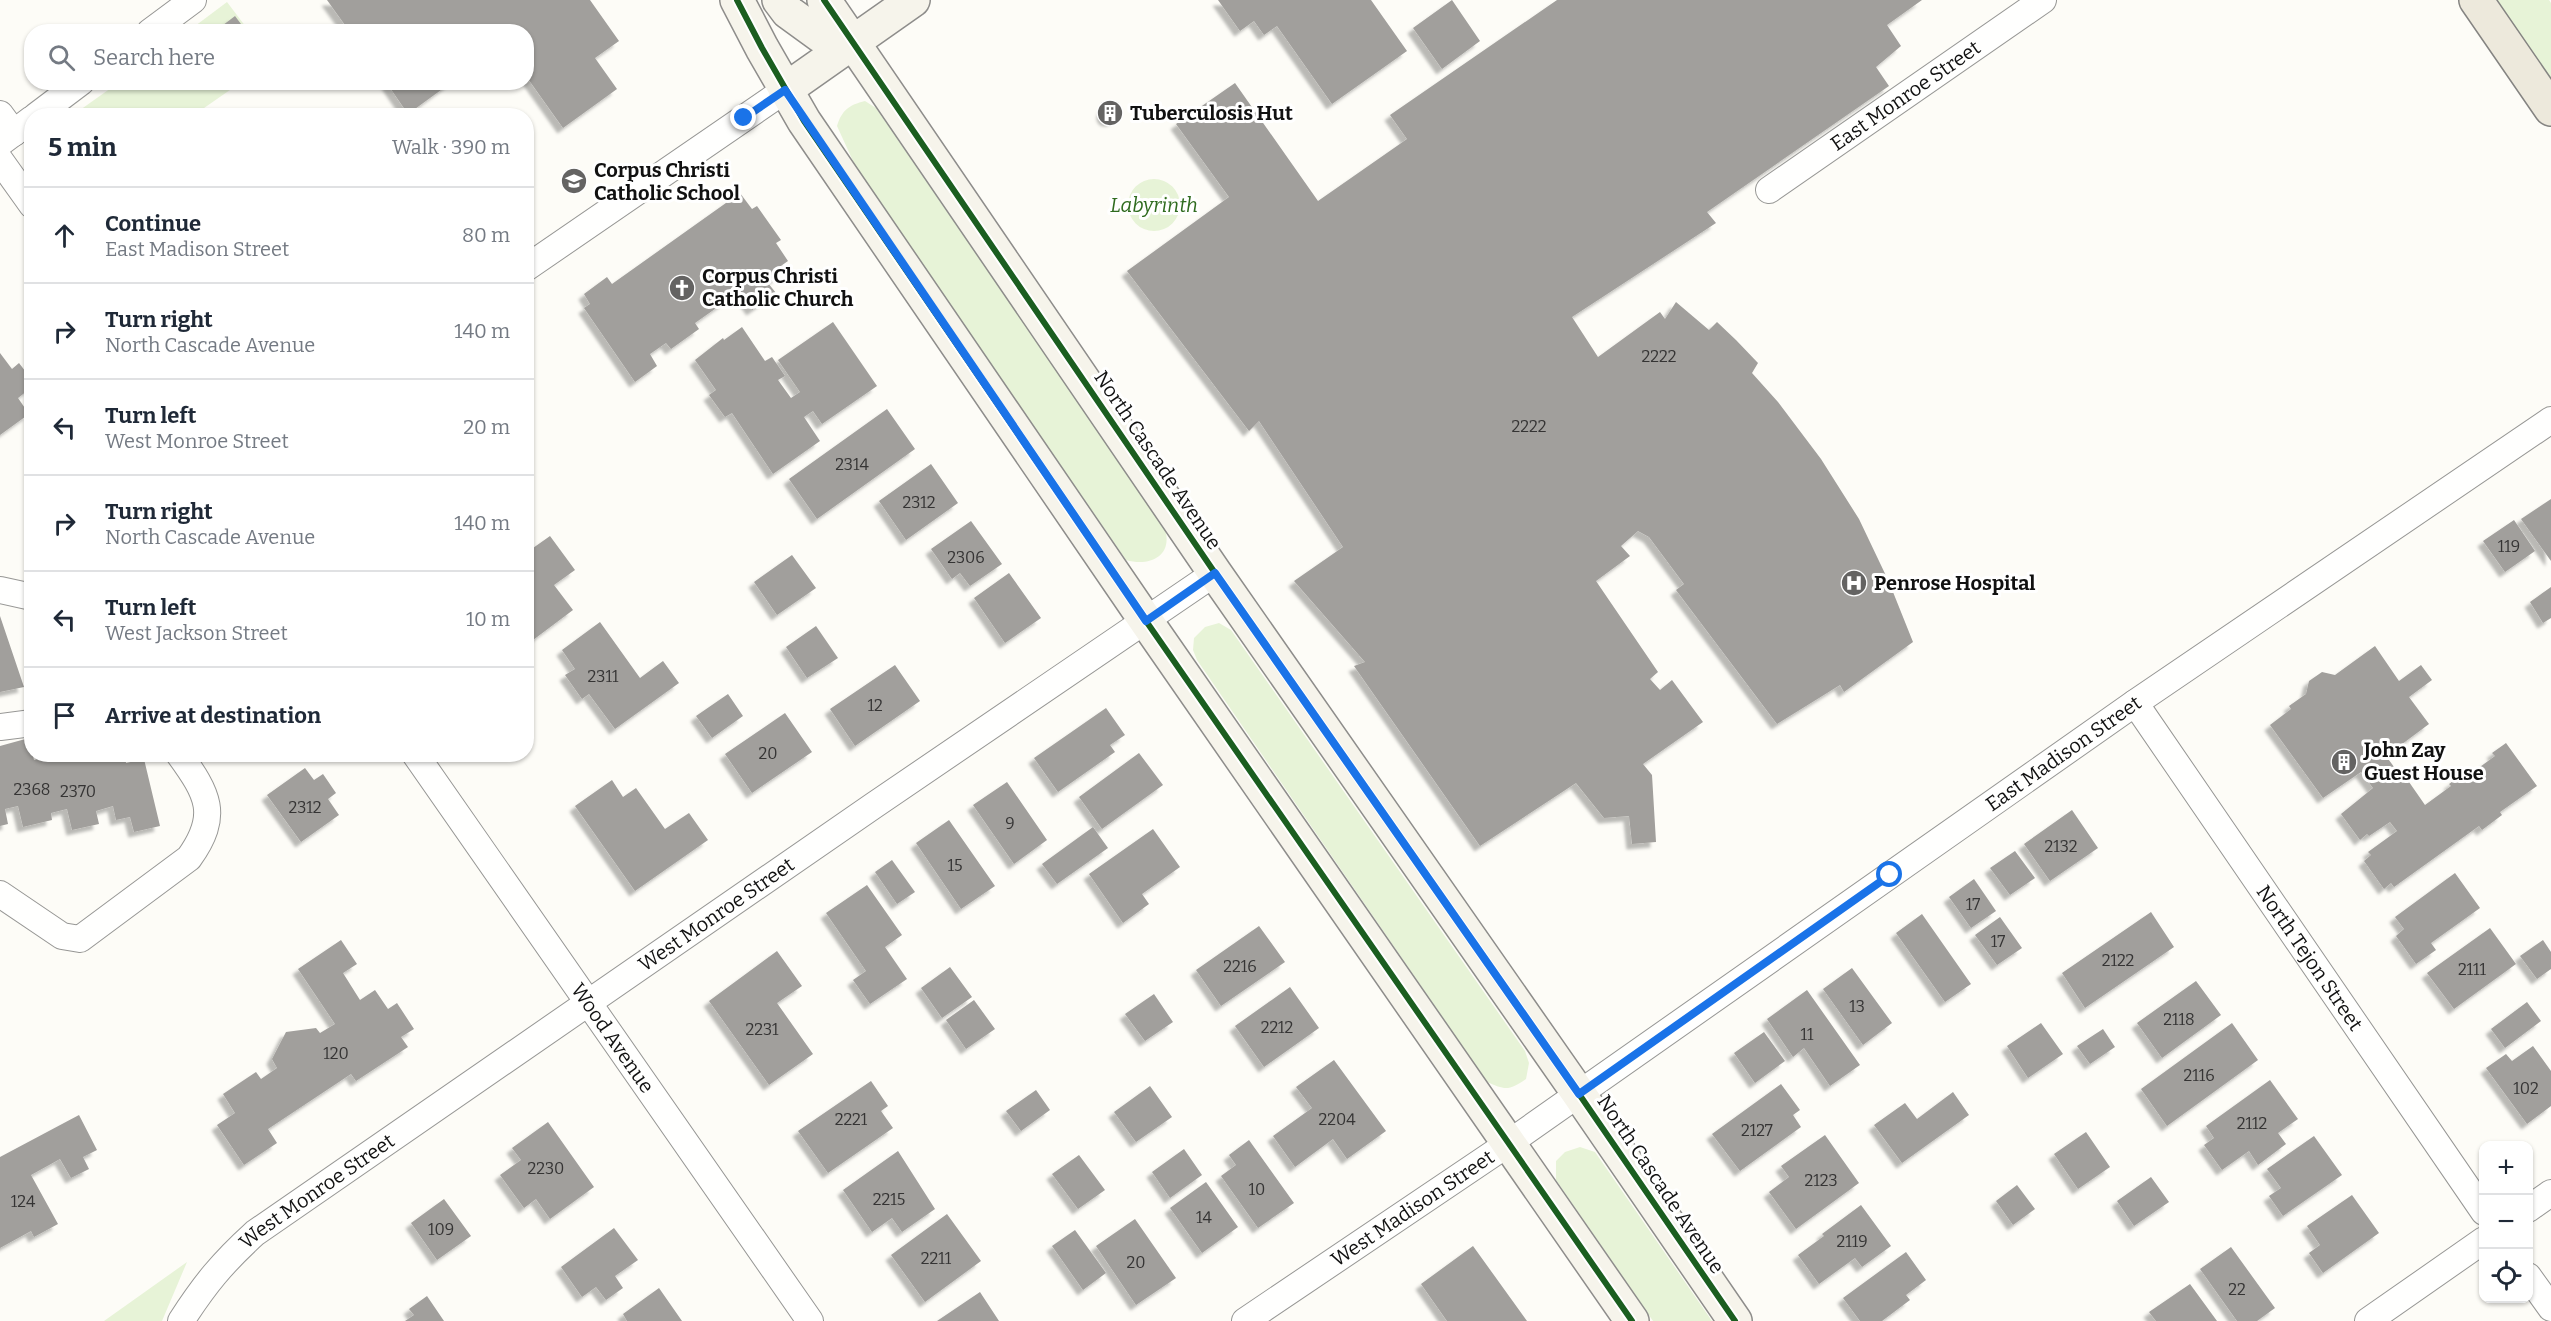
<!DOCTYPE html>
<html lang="en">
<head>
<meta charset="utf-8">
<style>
  :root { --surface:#fff; --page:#f6f6f7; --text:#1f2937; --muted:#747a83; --line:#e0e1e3 }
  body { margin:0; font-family:Bitter,serif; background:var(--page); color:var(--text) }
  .controls { position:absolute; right:18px; bottom:18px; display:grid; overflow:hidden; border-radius:12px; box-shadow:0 2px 4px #0004 }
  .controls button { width:54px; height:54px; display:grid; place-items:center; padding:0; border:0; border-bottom:2px solid var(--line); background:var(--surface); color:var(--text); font:30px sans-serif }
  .stop { position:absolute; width:18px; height:18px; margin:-14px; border:4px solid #1a73e8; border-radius:50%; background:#fff }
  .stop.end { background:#1a73e8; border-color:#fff; box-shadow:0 2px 6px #0008 }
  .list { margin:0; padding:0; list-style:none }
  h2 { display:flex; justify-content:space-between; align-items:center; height:78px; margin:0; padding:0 24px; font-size:26px }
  h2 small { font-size:20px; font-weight:400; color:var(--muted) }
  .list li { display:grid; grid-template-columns:39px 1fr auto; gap:18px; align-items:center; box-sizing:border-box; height:96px; padding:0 24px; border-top:2px solid var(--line) }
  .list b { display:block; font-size:22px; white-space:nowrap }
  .list p { margin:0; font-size:20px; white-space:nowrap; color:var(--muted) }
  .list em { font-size:20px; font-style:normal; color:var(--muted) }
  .icon { flex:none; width:33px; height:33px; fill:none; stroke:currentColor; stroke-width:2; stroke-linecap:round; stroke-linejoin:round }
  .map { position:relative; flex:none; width:2551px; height:1321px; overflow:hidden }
  .search { position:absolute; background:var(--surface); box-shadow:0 2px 4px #0004; left:24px; top:24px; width:510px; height:66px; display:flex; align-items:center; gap:15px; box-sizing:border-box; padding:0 21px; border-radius:24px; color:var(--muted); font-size:22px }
  .panel { position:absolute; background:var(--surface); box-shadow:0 2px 4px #0004; left:24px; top:108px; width:510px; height:654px; border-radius:24px }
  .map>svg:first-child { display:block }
</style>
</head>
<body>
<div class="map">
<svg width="2551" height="1321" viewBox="0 0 2551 1321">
  <defs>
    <filter id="shadow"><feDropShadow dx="-5.5" dy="5.5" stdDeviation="1.5" flood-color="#0004"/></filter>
  </defs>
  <rect width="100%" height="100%" fill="#fdfcf7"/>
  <!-- green -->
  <path fill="#e7f3d7" d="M2495,0H2549L2551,3V81Z
    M227,2L249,31L187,32Z
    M118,83V82L240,83L194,115H73Z
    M865,101L876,108L1165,529C1173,556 1150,567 1126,560L858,172L837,126C842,110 849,105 865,101Z
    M1128 205a26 26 0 1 1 52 0a26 26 0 1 1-52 0Z
    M1219,623L1231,630L1525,1051L1529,1063L1526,1079C1509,1091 1505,1090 1487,1082L1197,660L1193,650L1194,638L1205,627Z
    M1580,1147L1595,1152L1712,1321H1653L1556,1180V1161L1565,1152Z
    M187,1262L162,1321H104Z"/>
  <!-- building -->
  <path fill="#a19f9c" filter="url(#shadow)" d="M327,0H590L619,41L595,58L617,89L563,128L526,76V32H350Z
    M1218,0H1371L1407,51L1332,104L1277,26L1264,35L1254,21L1240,31Z
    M1452,0L1480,41L1442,69L1413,28Z
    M1557,0H1922L1887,25L1901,46L1876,67L1889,86L1707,212L1716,223L1572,317L1598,357L1660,312L1665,319L1676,302L1709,330L1717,322L1736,340L1758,363L1752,373L1778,402L1821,459L1859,519L1889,582L1913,642L1844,692L1840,685L1777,724L1676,590L1684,584L1649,537L1638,531L1621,546L1630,556L1596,581L1658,672L1650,679L1660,690L1672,680L1703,722L1643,764L1652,775L1656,842L1632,844L1629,816L1604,818L1576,783L1480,846L1354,666L1365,662L1294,581L1343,547L1259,421L1249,431L1127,271L1229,197L1176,124L1235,83L1318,201L1407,139L1390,115Z
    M235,16L247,32H214Z
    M386,82H452L408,114Z
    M1102 113a8 8 0 1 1 16 0a8 8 0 1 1-16 0Z
    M740,193L752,209L757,206L781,240L776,243L788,261L775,270L779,276L768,283L776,293L752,310L739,292L695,323L699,329L671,349L666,343L650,354L657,366L635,382L584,308L590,304L584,294L607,277L612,284Z
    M833,322L877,386L822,424L813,411L804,417L820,441L773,474L732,413L725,417L709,395L716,390L695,360L723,338L724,340L742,327L765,361L772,357L785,376L778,380L791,398L800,392L778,360Z
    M0,353L12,369L19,363L32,380V387L18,398L29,414L0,435Z
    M887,409L915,449L817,519L789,479Z
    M931,464L958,503L906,540L879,501Z
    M2551,499V561L2521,519Z
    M2514,520L2535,551L2505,572L2483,541Z
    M971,521L1002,564L970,586L960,573L952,579L931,549Z
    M550,536L575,570L554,585L573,610L533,640L526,631V553Z
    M792,555L816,588L777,615L754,582Z
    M1009,573L1041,618L1005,643L974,598Z
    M2551,587V618L2543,623L2530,602Z
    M0,616L24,687L0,692Z
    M600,622L640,678L663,661L679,683L615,729L589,694L582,699L565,675L575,669L562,650Z
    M816,626L838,658L807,678L786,647Z
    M2375,646L2399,681L2421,665L2432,680L2409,697L2429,724L2386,756L2397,771L2400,769L2425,805L2451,786L2449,784L2471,769L2473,772L2495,756L2492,753L2506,743L2537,786L2500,812L2502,815L2482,830L2479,826L2394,887L2391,883L2384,889L2364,861L2371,855L2368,852L2397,831L2390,822L2369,836L2367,834L2360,840L2341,814L2373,788L2361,772L2323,798L2270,725L2291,709L2289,706L2306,694L2309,681L2322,672L2335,675Z
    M895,665L920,701L855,746L830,709Z
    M728,694L743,716L712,738L696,716Z
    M1106,708L1125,735L1110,745L1115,752L1058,792L1034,758Z
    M785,713L812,752L752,793L725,754Z
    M29,738L34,760L38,759L37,754H125L126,763L144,759L160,826L134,832L130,817L116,820L113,806L96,811L99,824L72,830L67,809L51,813L52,820L23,827L18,806L5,809L8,824L0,826V746Z
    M1139,753L1163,785L1102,829L1079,797Z
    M305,768L314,780L323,774L336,793L328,799L339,815L301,842L267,795Z
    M612,780L623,797L636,788L665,829L689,813L708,840L635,891L575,806Z
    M1007,782L1047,840L1014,864L973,805Z
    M2072,810L2098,848L2050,881L2024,844Z
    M949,820L995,886L961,909L916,843Z
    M1093,827L1108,848L1057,884L1042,864Z
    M1153,829L1180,867L1142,894L1149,904L1123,923L1089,874Z
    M2015,851L2035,878L2010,895L1990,868Z
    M892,860L915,892L897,904L875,872Z
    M2455,873L2480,908L2431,943L2436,950L2416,964L2396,936L2404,929L2395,917Z
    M1974,879L1996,911L1971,928L1949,897Z
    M867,885L902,935L885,947L907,979L870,1004L853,980L866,971L826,913Z
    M2151,912L2174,947L2085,1008L2062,973Z
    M1922,914L1971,984L1945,1002L1896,933Z
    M2000,917L2022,948L1997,965L1975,935Z
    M1259,926L1285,962L1221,1006L1196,970Z
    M2490,928L2516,964L2454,1009L2427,973Z
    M341,940L357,964L343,973L360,1000L375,990L388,1009L397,1003L414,1029L401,1037L408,1047L356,1081L351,1074L268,1129L277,1143L244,1165L217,1125L235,1113L223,1094L256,1072L261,1079L277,1068L272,1059L286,1032L316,1028L320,1033L335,1024L298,969Z
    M2543,940L2551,952V969L2537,979L2520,956Z
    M777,951L802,986L777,1003L813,1054L769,1085L709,1001Z
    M950,967L972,997L942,1018L921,988Z
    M1852,968L1892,1023L1863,1045L1823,989Z
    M2196,981L2221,1015L2162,1058L2137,1023Z
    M1290,987L1319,1028L1264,1067L1235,1026Z
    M1807,990L1860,1065L1830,1086L1804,1048L1793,1057L1767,1019Z
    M1154,994L1173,1022L1145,1041L1125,1014Z
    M974,1000L995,1029L966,1049L946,1020Z
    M2527,1002L2541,1021L2505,1048L2491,1029Z
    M2041,1023L2063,1054L2028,1078L2007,1046Z
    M2232,1023L2258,1060L2167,1126L2141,1089Z
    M2103,1029L2115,1047L2090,1064L2077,1046Z
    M1764,1032L1785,1061L1755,1083L1734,1053Z
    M2533,1046L2551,1071V1106L2527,1124L2486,1068L2506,1054L2512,1061Z
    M1334,1060L1386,1131L1347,1159L1333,1139L1295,1167L1273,1136L1312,1108L1296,1087Z
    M2270,1080L2298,1119L2278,1133L2286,1144L2258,1165L2249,1151L2222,1170L2204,1145L2214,1138L2206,1126Z
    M871,1081L888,1106L881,1111L893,1128L828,1173L798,1131Z
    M1781,1084L1800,1110L1793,1115L1801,1127L1740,1171L1712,1134Z
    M1150,1086L1172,1117L1136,1142L1114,1112Z
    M1036,1090L1050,1110L1021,1131L1006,1111Z
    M1953,1092L1969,1115L1902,1163L1874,1125L1905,1103L1917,1119Z
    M79,1115L97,1150L83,1157L89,1169L71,1178L60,1159L31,1175L58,1224L34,1237L31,1231L0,1248V1157Z
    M548,1122L594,1187L550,1219L536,1199L524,1208L500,1175L521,1160L512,1148Z
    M2086,1132L2110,1167L2078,1189L2054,1154Z
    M1825,1135L1859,1183L1796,1229L1769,1192L1789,1177L1781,1166Z
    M2314,1136L2342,1175L2283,1216L2269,1196L2281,1188L2267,1169Z
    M1249,1140L1294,1203L1258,1228L1221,1176L1236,1165L1229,1155Z
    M1184,1149L1202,1175L1170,1198L1152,1172Z
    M898,1151L935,1209L902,1232L892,1218L872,1232L843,1190Z
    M1079,1155L1105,1190L1078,1209L1052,1174Z
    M2151,1177L2169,1202L2134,1226L2117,1201Z
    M1206,1182L1238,1227L1202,1253L1170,1208Z
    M2017,1185L2035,1209L2013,1225L1996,1201Z
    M2352,1195L2379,1233L2323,1273L2309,1253L2320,1245L2307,1226Z
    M444,1199L471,1236L437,1260L411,1223Z
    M1861,1205L1891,1246L1862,1267L1855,1258L1819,1284L1798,1255L1824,1236L1822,1234Z
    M947,1214L981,1261L925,1302L891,1255Z
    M1135,1219L1176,1278L1136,1305L1096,1246Z
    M614,1228L638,1260L615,1276L623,1288L606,1300L596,1287L582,1297L561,1267Z
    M1075,1230L1106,1273L1083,1290L1052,1246Z
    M1473,1246L1527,1321H1447L1421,1284Z
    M2231,1247L2275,1308L2257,1321H2237L2200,1269Z
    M1906,1252L1926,1280L1906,1295L1910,1300L1882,1321H1860L1843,1298Z
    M2190,1284L2217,1321H2156L2149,1312Z
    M659,1288L682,1321H627L623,1314Z
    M980,1292L999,1321H937Z
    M427,1296L444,1321H405L414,1315L409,1309Z"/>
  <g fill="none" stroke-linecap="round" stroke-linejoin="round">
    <!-- street casing -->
    <g stroke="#979795" stroke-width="28">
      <g id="street">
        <path d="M150,32L193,0"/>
        <path d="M0,114L14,133"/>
        <path d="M36,116L81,82"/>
        <path d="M0,143L32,119"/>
        <path d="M0,160L32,205"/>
        <path id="s1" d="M1769,190L2043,0"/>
        <path d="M526,268L785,90"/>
        <path d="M0,590L32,597"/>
        <path id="s2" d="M2135,703L2484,1212"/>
        <path d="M0,727L32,723"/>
        <path id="s3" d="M415,754L810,1321"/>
        <path d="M0,894L62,936L80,939L189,858C220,815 208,794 179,754"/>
        <path d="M2528,1209L2551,1193"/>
        <path d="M2528,1276L2551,1308"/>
        <path id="s4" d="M181,1321C205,1284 222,1263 255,1233L873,806L1215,573"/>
        <path id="s5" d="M1245,1321L1509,1143L2135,703L2551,420"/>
        <path d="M2368,1321L2484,1240"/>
      </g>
    </g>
    <!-- secondary casing -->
    <g stroke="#8e8d8b" stroke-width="36">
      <path id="secondary" d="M737,0L762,48L804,121L1146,621L1632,1321
        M779,0L788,12L821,36L854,42
        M824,0L1215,573L1579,1094L1735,1321
        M785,90L913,0"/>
    </g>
    <!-- primary casing -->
    <g stroke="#858482" stroke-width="36">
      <path id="primary" d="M2476,0L2551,109"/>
    </g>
    <!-- street -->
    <use href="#street" stroke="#fffffe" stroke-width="26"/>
    <!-- secondary -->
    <use href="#secondary" stroke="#f6f4eb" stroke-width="33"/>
    <!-- primary -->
    <use href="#primary" stroke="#ede9dc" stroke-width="33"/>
    <!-- cycleway casing -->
    <g stroke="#fff" stroke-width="10">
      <path id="cycleway" d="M737,0L762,48L804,121L1146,621L1632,1321
        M824,0L1215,573L1579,1094L1735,1321"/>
    </g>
    <!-- cycleway -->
    <use href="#cycleway" stroke="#1b5e20" stroke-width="6"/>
  </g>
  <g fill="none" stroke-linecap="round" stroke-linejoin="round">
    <!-- route -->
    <path stroke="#1a73e8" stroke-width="8" d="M744,118L785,90L1146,621L1215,573L1579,1094L1890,875"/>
  </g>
  <!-- icons -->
  <defs>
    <g id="building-disc" transform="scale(1.35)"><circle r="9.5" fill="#646362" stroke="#fff"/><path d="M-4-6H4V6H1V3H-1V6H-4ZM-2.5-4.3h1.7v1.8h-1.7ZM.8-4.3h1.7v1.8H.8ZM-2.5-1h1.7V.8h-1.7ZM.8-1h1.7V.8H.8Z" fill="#fff"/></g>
    <g id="school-disc" transform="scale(1.35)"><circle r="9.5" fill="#646362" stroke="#fff"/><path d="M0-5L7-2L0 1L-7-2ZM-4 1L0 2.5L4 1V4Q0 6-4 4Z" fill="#fff"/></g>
    <g id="church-disc" transform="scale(1.35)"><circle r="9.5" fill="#646362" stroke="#fff"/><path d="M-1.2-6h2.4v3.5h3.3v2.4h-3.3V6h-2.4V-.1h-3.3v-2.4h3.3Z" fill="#fff"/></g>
    <g id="hospital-disc" transform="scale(1.35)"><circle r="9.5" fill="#646362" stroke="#fff"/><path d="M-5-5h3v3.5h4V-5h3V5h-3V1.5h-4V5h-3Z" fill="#fff"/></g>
  </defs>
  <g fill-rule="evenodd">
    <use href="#building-disc" x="1110" y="113"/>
    <use href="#school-disc" x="574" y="181"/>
    <use href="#church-disc" x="682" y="288"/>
    <use href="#hospital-disc" x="1854" y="583"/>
    <use href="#building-disc" x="2344" y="762"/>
  </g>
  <g text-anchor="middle" stroke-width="6" stroke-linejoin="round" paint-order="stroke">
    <!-- number labels -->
    <g font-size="16" fill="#353434">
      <text x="1659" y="362">2222</text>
      <text x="1529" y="432">2222</text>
      <text x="852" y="470">2314</text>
      <text x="919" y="508">2312</text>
      <text x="2509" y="552">119</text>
      <text x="966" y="563">2306</text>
      <text x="603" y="682">2311</text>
      <text x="875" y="711">12</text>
      <text x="768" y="759">20</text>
      <text x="32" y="795">2368</text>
      <text x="78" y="797">2370</text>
      <text x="305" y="813">2312</text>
      <text x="1010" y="829">9</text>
      <text x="2061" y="852">2132</text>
      <text x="955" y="871">15</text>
      <text x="1973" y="910">17</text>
      <text x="1998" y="947">17</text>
      <text x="2118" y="966">2122</text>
      <text x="1240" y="972">2216</text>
      <text x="2472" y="975">2111</text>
      <text x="1857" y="1012">13</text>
      <text x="2179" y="1025">2118</text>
      <text x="1277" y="1033">2212</text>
      <text x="762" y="1035">2231</text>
      <text x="1807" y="1040">11</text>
      <text x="336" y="1059">120</text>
      <text x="2199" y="1081">2116</text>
      <text x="2526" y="1094">102</text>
      <text x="851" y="1125">2221</text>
      <text x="1337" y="1125">2204</text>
      <text x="2252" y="1129">2112</text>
      <text x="1757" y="1136">2127</text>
      <text x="546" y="1174">2230</text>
      <text x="1821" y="1186">2123</text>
      <text x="1257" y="1195">10</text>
      <text x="889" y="1205">2215</text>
      <text x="23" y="1207">124</text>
      <text x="1204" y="1223">14</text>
      <text x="441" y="1235">109</text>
      <text x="1852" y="1247">2119</text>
      <text x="936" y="1264">2211</text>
      <text x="1136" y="1268">20</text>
      <text x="2237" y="1295">22</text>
    </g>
    <!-- street labels -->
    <g font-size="20" fill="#111" stroke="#fff">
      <text dy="7" stroke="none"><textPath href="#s1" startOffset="166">East Monroe Street</textPath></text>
      <text transform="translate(1158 460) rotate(56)" y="7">North Cascade Avenue</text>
      <text dy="7" stroke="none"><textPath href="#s5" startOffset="996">East Madison Street</textPath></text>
      <text dy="7" stroke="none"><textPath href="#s4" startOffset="676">West Monroe Street</textPath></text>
      <text dy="7" stroke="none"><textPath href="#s2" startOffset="309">North Tejon Street</textPath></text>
      <text dy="7" stroke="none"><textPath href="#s3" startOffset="346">Wood Avenue</textPath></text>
      <text transform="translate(1661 1184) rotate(56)" y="7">North Cascade Avenue</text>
      <text dy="7" stroke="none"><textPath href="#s4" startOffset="190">West Monroe Street</textPath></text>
      <text dy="7" stroke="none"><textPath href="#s5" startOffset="202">West Madison Street</textPath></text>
    </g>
    <!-- poi labels -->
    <g font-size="20" font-weight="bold" fill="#111" stroke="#fff" text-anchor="start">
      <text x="1130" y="120">Tuberculosis Hut</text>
      <text x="594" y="177">Corpus Christi<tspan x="594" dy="23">Catholic School</tspan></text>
      <text x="702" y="283">Corpus Christi<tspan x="702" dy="23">Catholic Church</tspan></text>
      <text x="1874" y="590">Penrose Hospital</text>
      <text x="2364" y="757">John Zay<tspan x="2364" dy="23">Guest House</tspan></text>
    </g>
    <!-- park labels -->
    <g font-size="20" font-style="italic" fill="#2f6b1f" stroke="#fff">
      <text x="1154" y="212">Labyrinth</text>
    </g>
  </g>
</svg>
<div class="controls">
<button>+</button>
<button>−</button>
<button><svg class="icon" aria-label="locate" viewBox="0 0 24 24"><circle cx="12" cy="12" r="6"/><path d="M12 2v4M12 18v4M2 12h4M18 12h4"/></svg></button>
</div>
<div class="stop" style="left:1890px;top:875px"></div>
<div class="stop end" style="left:744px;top:118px"></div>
<div class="search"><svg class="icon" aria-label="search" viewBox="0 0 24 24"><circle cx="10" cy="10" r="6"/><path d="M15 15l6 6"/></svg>Search here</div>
<section class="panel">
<h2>5 min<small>Walk · 390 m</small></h2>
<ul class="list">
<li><svg class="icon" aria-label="ahead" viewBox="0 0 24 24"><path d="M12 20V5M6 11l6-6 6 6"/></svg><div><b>Continue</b><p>East Madison Street</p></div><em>80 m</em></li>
<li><svg class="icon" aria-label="right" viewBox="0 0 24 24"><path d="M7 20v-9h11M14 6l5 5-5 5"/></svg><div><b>Turn right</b><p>North Cascade Avenue</p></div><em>140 m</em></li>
<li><svg class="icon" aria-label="left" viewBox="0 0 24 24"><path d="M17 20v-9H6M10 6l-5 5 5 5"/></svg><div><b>Turn left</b><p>West Monroe Street</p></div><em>20 m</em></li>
<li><svg class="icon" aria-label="right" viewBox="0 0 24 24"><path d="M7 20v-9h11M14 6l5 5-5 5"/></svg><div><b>Turn right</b><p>North Cascade Avenue</p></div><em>140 m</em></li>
<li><svg class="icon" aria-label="left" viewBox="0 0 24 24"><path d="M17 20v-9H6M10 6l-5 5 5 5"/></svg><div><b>Turn left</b><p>West Jackson Street</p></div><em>10 m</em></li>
<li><svg class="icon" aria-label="arrive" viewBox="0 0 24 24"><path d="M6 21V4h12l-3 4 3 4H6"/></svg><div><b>Arrive at destination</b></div></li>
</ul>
</section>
</div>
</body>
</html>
